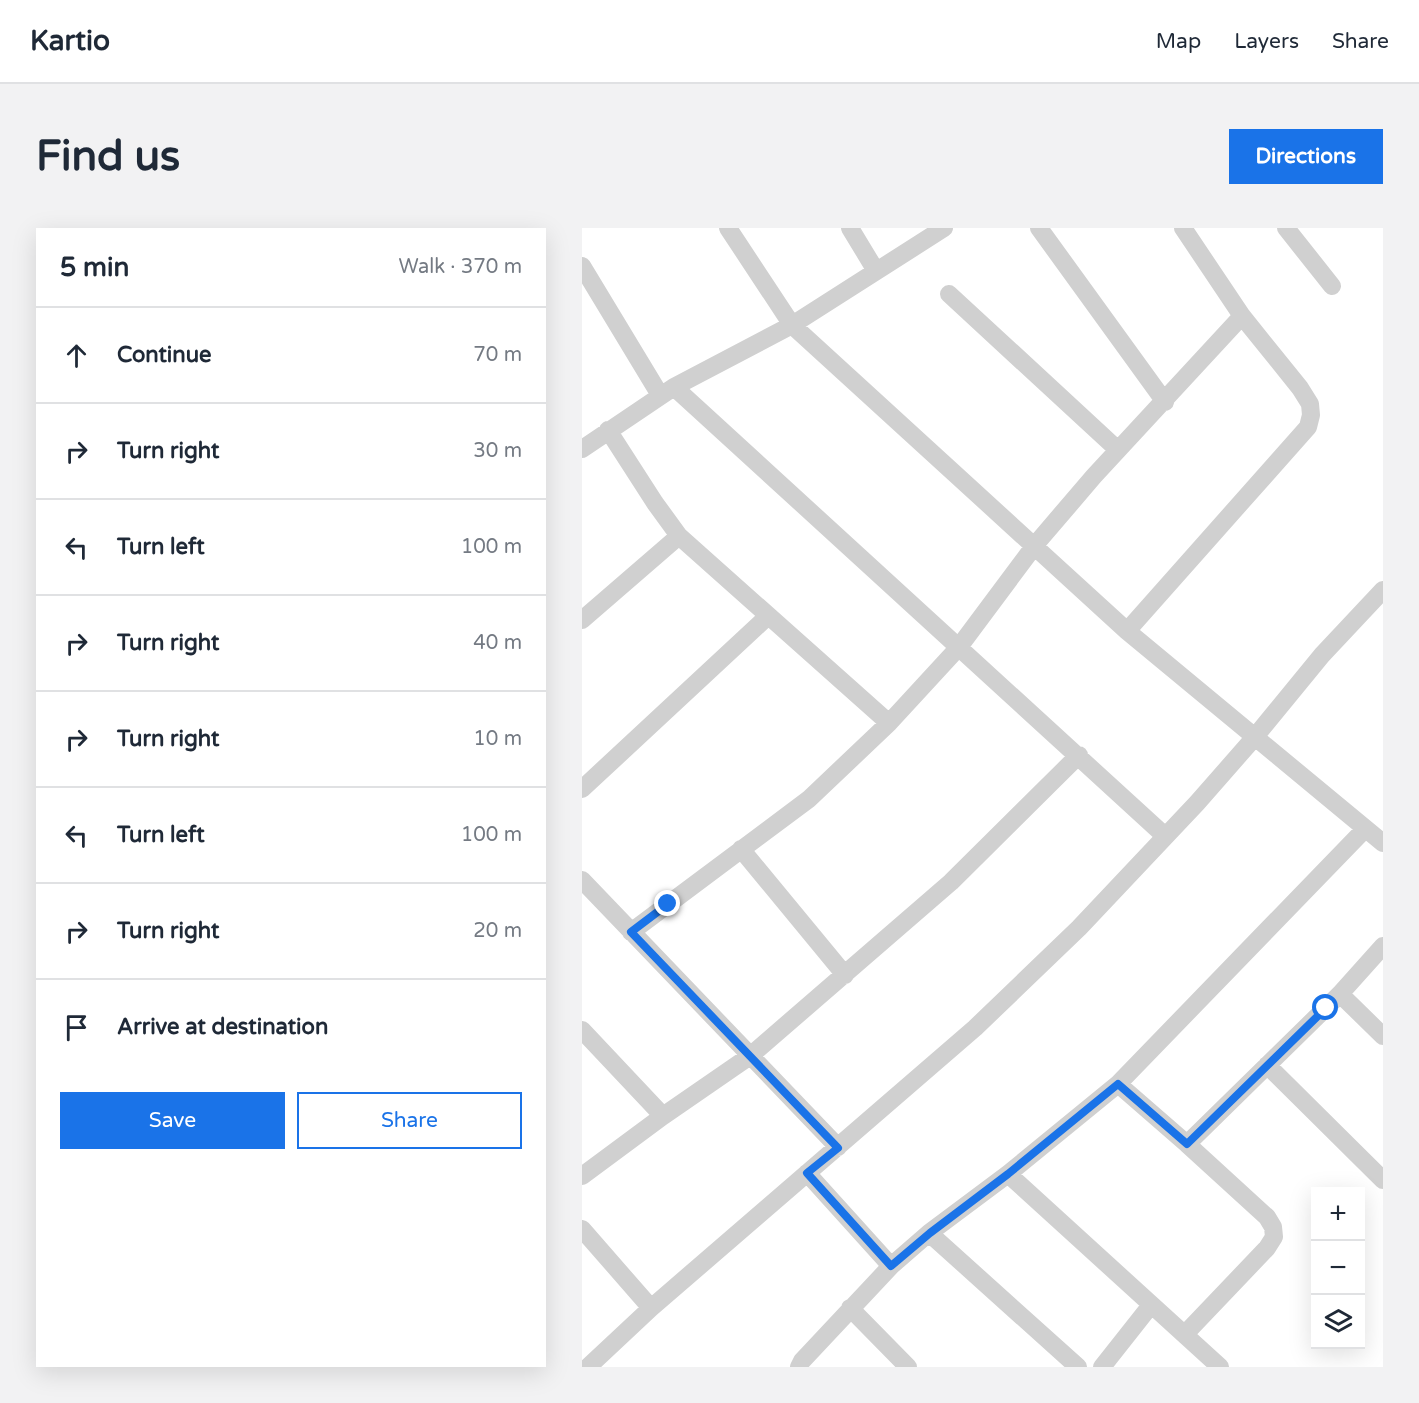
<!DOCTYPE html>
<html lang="en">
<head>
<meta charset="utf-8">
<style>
  :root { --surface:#fff; --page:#f2f2f3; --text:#1f2937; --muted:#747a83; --line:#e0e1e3; --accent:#1a73e8 }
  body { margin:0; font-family:"Varela Round",sans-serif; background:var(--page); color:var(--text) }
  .controls { position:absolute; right:18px; bottom:18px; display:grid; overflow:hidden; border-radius:0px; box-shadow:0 6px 24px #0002 }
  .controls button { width:54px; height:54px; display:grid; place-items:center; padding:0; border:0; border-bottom:2px solid var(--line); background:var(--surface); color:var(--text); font:30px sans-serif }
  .stop { position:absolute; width:18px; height:18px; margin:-14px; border:4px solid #1a73e8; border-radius:50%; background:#fff }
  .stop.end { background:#1a73e8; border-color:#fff; box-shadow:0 2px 6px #0008 }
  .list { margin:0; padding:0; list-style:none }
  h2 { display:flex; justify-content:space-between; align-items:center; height:78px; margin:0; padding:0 24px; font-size:26px }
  h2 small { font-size:20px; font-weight:400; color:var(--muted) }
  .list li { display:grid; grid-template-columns:39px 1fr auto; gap:18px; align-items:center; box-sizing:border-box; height:96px; padding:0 24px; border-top:2px solid var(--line) }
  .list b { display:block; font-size:22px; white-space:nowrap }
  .list em { font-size:20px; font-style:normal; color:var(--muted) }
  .actions { display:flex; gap:12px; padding:18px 24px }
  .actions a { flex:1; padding:14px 0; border:2px solid var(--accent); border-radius:0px; text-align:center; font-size:21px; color:var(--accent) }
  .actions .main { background:var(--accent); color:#fff }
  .icon { flex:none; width:33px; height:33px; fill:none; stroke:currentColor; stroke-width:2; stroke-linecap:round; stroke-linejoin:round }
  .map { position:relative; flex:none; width:801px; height:1139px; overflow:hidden; border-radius:0px }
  header { display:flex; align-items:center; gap:36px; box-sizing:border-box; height:84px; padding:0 30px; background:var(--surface); border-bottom:2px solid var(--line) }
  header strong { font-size:28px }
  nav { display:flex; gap:33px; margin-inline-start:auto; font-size:21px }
  .intro { display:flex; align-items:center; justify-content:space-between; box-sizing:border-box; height:144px; padding:0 36px }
  h1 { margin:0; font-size:42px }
  .button { padding:15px 27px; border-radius:0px; background:var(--accent); color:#fff; font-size:21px; font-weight:700 }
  main { display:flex; gap:36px; padding:0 36px }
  aside { flex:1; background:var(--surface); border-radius:0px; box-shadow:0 6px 24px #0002 }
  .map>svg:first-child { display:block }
</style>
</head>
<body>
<header>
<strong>Kartio</strong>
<nav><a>Map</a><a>Layers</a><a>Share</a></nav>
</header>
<div class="intro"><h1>Find us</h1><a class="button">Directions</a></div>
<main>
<aside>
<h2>5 min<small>Walk · 370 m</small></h2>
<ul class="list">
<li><svg class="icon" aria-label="ahead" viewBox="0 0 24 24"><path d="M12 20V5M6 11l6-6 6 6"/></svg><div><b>Continue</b></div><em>70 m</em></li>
<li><svg class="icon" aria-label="right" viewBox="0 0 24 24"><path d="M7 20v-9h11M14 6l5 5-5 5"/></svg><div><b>Turn right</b></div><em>30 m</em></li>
<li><svg class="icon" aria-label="left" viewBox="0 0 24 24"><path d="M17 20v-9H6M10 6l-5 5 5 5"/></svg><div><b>Turn left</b></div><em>100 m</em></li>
<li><svg class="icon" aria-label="right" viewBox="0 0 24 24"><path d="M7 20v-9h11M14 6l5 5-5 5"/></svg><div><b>Turn right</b></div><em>40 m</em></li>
<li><svg class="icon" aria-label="right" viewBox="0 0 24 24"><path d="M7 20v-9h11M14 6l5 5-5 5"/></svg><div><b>Turn right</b></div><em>10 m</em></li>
<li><svg class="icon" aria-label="left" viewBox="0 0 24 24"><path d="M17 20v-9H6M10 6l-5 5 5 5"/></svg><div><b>Turn left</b></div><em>100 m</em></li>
<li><svg class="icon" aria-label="right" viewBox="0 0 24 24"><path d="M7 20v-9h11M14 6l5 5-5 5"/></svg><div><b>Turn right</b></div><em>20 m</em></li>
<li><svg class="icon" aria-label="arrive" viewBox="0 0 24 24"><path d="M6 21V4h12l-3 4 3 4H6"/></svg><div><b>Arrive at destination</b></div></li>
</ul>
<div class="actions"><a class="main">Save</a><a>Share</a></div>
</aside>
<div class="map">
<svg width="801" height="1139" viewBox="0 0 801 1139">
  <rect width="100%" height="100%" fill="#fff"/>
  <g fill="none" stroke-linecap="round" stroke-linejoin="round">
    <!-- minor -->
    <path stroke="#d0d0d0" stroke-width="18" d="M146,0L210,97L362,0
      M268,0L294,43
      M457,0L583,174
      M704,0L750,58
      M0,38L78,167
      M367,66L536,222
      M92,159L583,608
      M26,202L73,275L97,308L307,495
      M0,221L92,159L210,97L545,403L801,615
      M0,392L97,308
      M545,403L726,199L729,187L728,176L718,160L660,88L601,0
      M0,561L185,389
      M159,621L263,747
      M0,652L256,919
      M49,704L227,571L307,495L377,419L453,317L512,248L660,88
      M758,766L801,808
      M0,802L81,888
      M685,837L801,952
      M536,856L605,916L685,989L691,999L692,1009L685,1020L603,1106
      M605,916L758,766L801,718
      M225,945L309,1038
      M426,946L638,1139
      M0,948L81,888L168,828L369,654L497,527
      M0,1001L69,1080
      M347,1005L496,1139
      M268,1080L326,1139
      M6,1139L69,1080L393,800L497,700L615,575L672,510L740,427L801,362
      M217,1139L220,1133L309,1038L347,1005L426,946L536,856L783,601
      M520,1139L569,1077"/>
  </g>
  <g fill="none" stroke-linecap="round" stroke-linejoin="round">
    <!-- route -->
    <path stroke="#1a73e8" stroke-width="8" d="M86,676L49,704L256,920L225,945L309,1038L348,1005L426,946L536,856L605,916L744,780"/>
  </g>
</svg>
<div class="controls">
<button>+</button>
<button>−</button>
<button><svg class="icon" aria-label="layers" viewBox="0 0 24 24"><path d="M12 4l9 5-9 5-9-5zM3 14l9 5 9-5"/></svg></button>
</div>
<div class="stop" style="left:744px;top:780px"></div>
<div class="stop end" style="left:86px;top:676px"></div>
</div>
</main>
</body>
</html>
